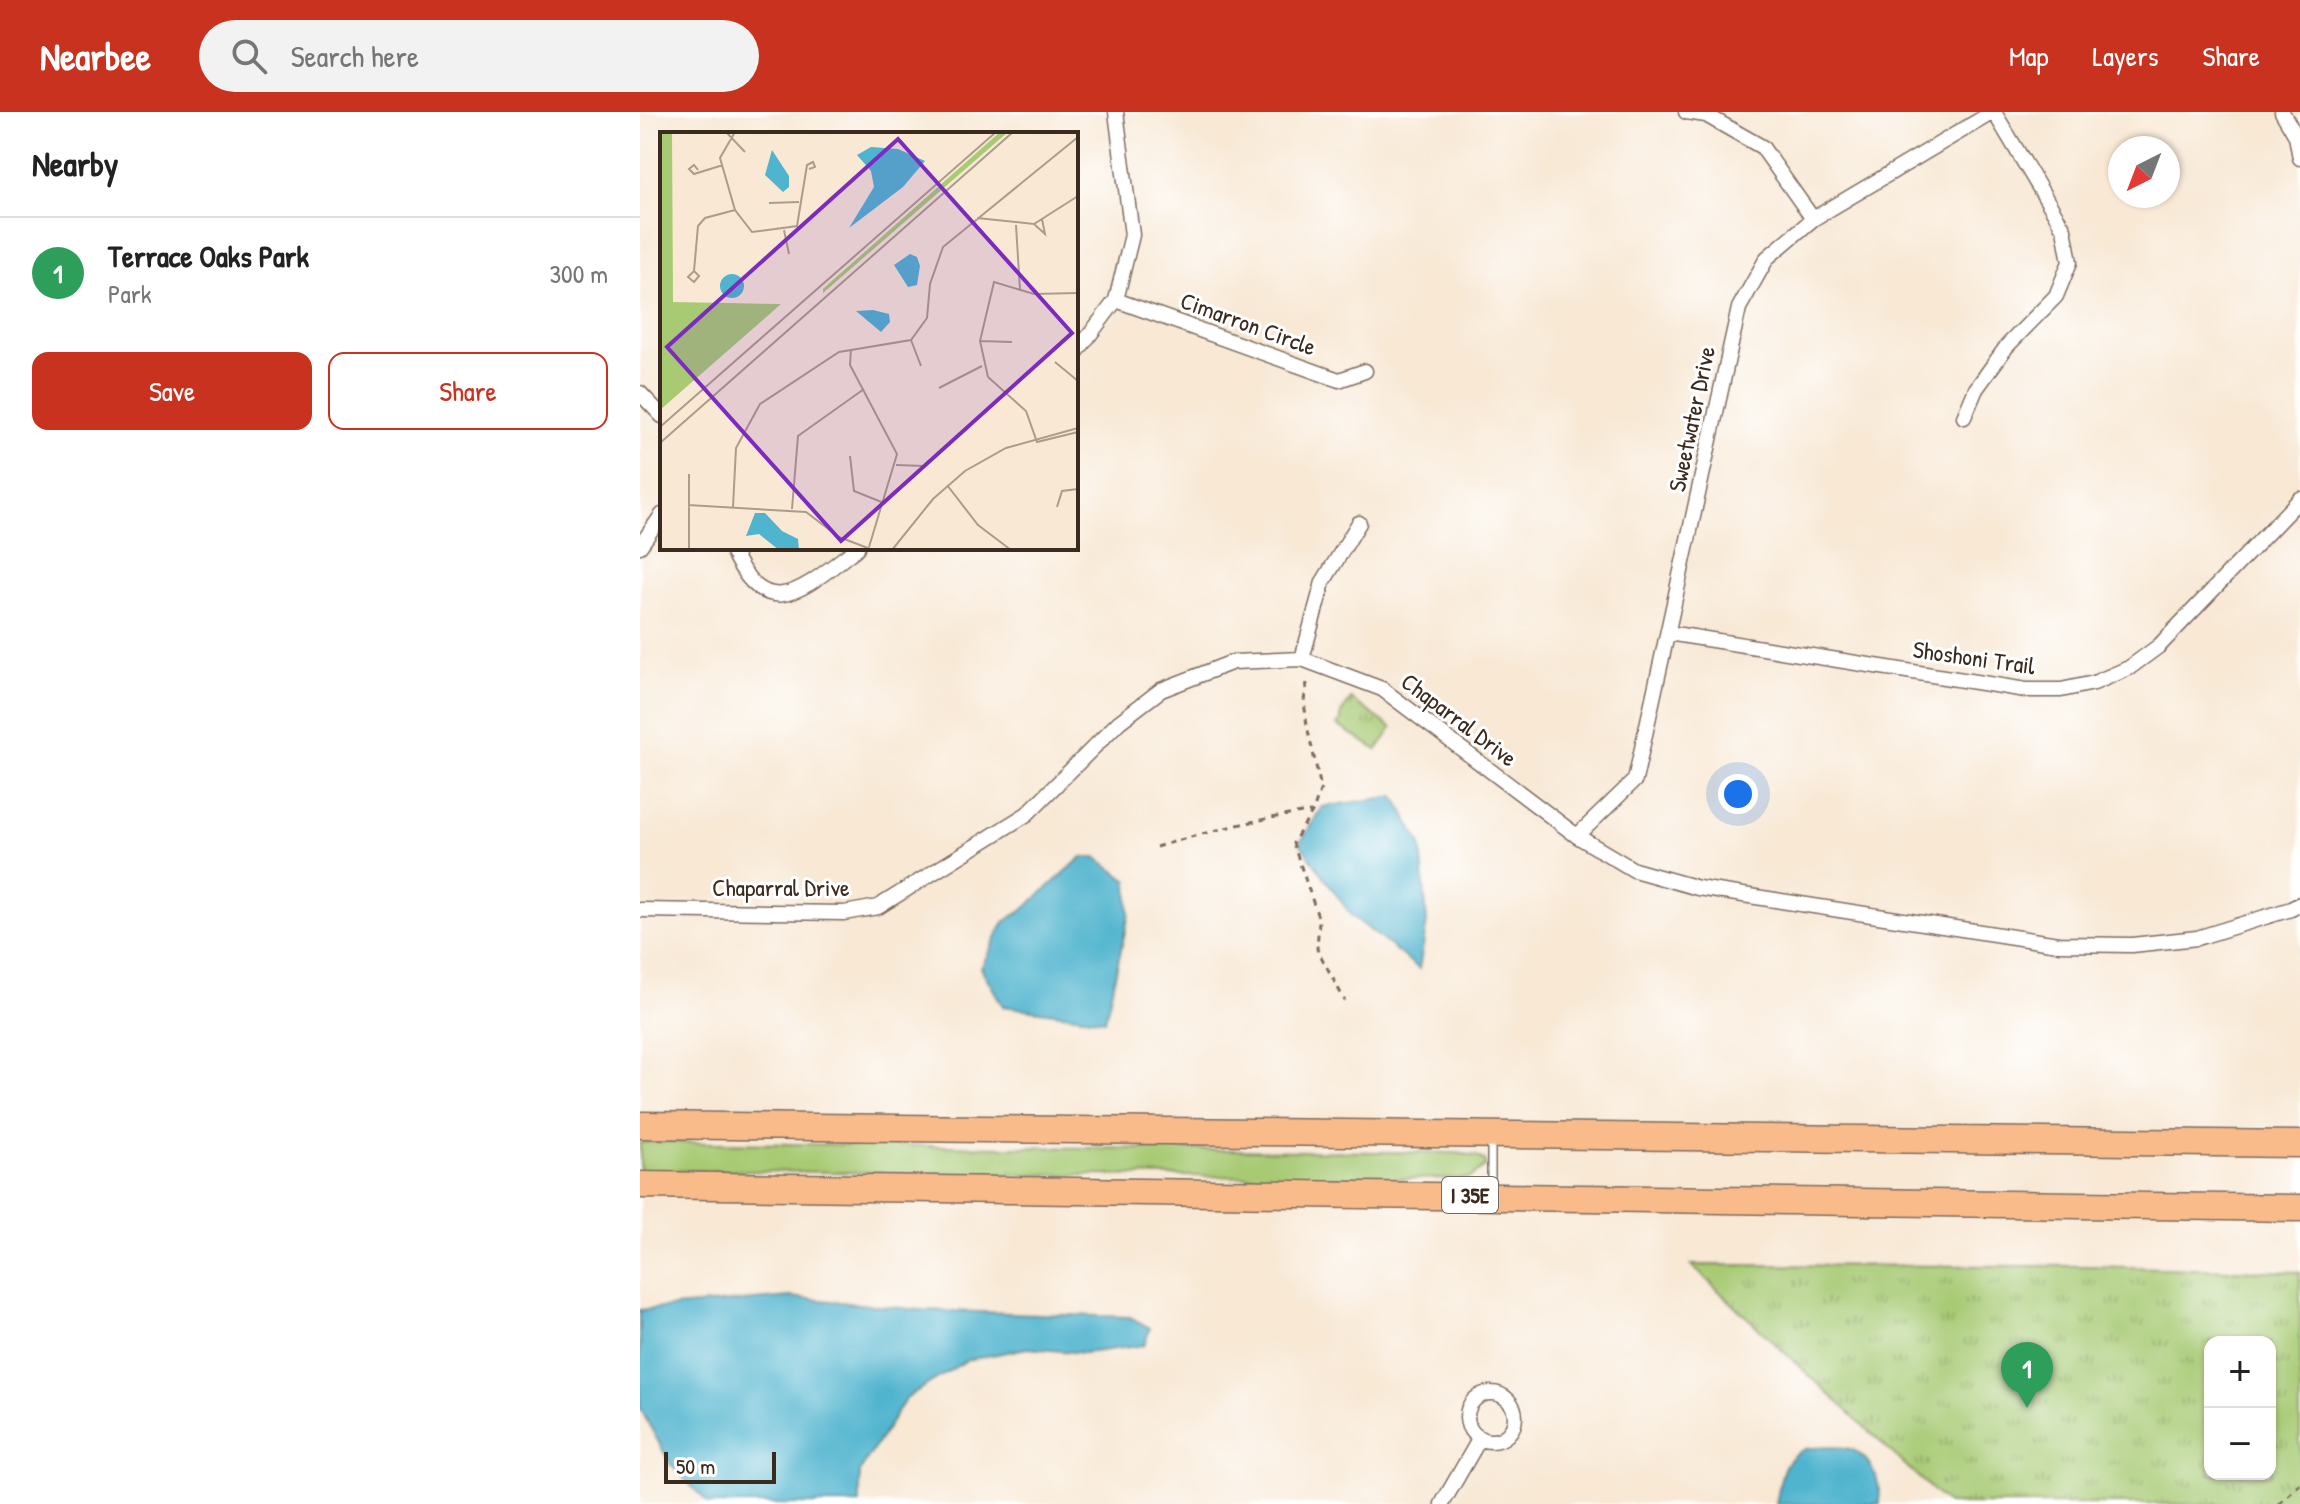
<!DOCTYPE html>
<html lang="en">
<head>
<meta charset="utf-8">
<style>
  :root { --surface:#fff; --page:#f2f2f2; --text:#222; --muted:#767676; --line:#e0e0e0; --accent:#c8321e }
  body { margin:0; font-family:"Patrick Hand",sans-serif; background:var(--page); color:var(--text) }
  .controls { position:absolute; right:24px; bottom:24px; display:grid; overflow:hidden; border-radius:16px; box-shadow:0 2px 6px #0004 }
  .controls button { width:72px; height:72px; display:grid; place-items:center; padding:0; border:0; border-bottom:2px solid var(--line); background:var(--surface); color:var(--text); font:40px sans-serif }
  .compass { position:absolute; left:1468px; top:24px; width:72px; height:72px; border-radius:50%; background:var(--surface); box-shadow:0 2px 6px #0004; rotate:222deg }
  .scale { position:absolute; left:24px; bottom:20px; width:112px; box-sizing:border-box; padding-left:8px; border:4px solid #3b2a1e; border-top:0; font-size:22px; line-height:28px; white-space:nowrap; color:#3b2a1e; -webkit-text-stroke:6px #fff; paint-order:stroke }
  .you { position:absolute; left:1098px; top:682px; width:28px; height:28px; margin:-20px; border:6px solid #fff; border-radius:50%; background:#1a73e8; box-shadow:0 0 0 12px #1a73e833 }
  .badge { display:grid; place-items:center; width:52px; height:52px; border-radius:50%; background:var(--accent); color:#fff; font-size:26px; font-weight:700 }
  .pin { position:absolute; translate:-50% -66px; filter:drop-shadow(0 2px 4px #0008) }
  .pin::after { content:''; position:absolute; top:42px; width:28px; height:24px; background:inherit; clip-path:polygon(0 0,100% 0,50% 100%) }
  .list { margin:0; padding:0; list-style:none }
  h2 { display:flex; justify-content:space-between; align-items:center; height:104px; margin:0; padding:0 32px; font-size:34px }
  h2 small { font-size:26px; font-weight:400; color:var(--muted) }
  .list li { display:grid; grid-template-columns:52px 1fr auto; gap:24px; align-items:center; box-sizing:border-box; height:112px; padding:0 32px; border-top:2px solid var(--line) }
  .list b { display:block; font-size:30px; white-space:nowrap }
  .list p { margin:0; font-size:26px; white-space:nowrap; color:var(--muted) }
  .list em { font-size:26px; font-style:normal; color:var(--muted) }
  .actions { display:flex; gap:16px; padding:24px 32px }
  .actions a { flex:1; padding:18px 0; border:2px solid var(--accent); border-radius:16px; text-align:center; font-size:28px; color:var(--accent) }
  .actions .main { background:var(--accent); color:#fff }
  .icon { flex:none; width:44px; height:44px; fill:none; stroke:currentColor; stroke-width:2; stroke-linecap:round; stroke-linejoin:round }
  .map { position:relative; flex:none; width:1660px; height:1392px; overflow:hidden }
  header { display:flex; align-items:center; gap:48px; box-sizing:border-box; height:112px; padding:0 40px; background:var(--accent); color:#fff }
  header strong { font-size:38px }
  nav { display:flex; gap:44px; margin-inline-start:auto; font-size:28px }
  .search { width:560px; height:72px; background:var(--page); display:flex; align-items:center; gap:20px; box-sizing:border-box; padding:0 28px; border-radius:44px; color:var(--muted); font-size:30px }
  main { display:flex }
  aside { flex:1; background:var(--surface) }
  .map>svg:first-child { display:block }
</style>
</head>
<body>
<header>
<strong>Nearbee</strong>
<div class="search"><svg class="icon" aria-label="search" viewBox="0 0 24 24"><circle cx="10" cy="10" r="6"/><path d="M15 15l6 6"/></svg>Search here</div>
<nav><a>Map</a><a>Layers</a><a>Share</a></nav>
</header>
<main>
<aside>
<h2>Nearby<small></small></h2>
<ul class="list">
<li><span class="badge" style="background:#2e9e5b">1</span><div><b>Terrace Oaks Park</b><p>Park</p></div><em>300 m</em></li>
</ul>
<div class="actions"><a class="main">Save</a><a>Share</a></div>
</aside>
<div class="map">
<svg width="1660" height="1392" viewBox="0 0 1660 1392">
  <defs>
    <pattern id="park-tufts" width="24" height="20" patternUnits="userSpaceOnUse" patternTransform="scale(2)"><rect width="24" height="20" fill="#a7ca73"/><path d="M3 7l-1-3M5 7V3M7 7l1-3M15 17l-1-3M17 17v-4M19 17l1-3" fill="none" stroke="#89a45e"/></pattern>
  </defs>
  <rect width="100%" height="100%" fill="#fff"/>
  <filter id="ink" filterUnits="userSpaceOnUse"><feTurbulence type="fractalNoise" baseFrequency=".0125" numOctaves="2"/><feDisplacementMap in="SourceGraphic" scale="16" xChannelSelector="R" yChannelSelector="G"/><feConvolveMatrix kernelMatrix="1 2 1 2 8 2 1 2 1" color-interpolation-filters="sRGB"/></filter>
  <filter id="wash" filterUnits="userSpaceOnUse"><feTurbulence type="fractalNoise" baseFrequency=".006" numOctaves="4" result="noise"/><feDisplacementMap in="SourceGraphic" scale="32" xChannelSelector="R" yChannelSelector="G"/><feGaussianBlur stdDeviation="1.8" result="paint"/><feColorMatrix in="noise" values="0 0 0 0 0 0 0 0 0 0 0 0 0 0 0 0 0 1.4 0 .05"/><feComposite in="paint" operator="in"/></filter>
  <g filter="url(#wash)">
    <rect width="100%" height="100%" fill="#f8e8d4"/>
    <!-- green -->
    <path fill="#a7ca73" stroke="#717a48" stroke-width="2" d="M0,1030L816,1041L836,1044L845,1049L846,1054L830,1066L818,1067L0,1058Z"/>
    <!-- park -->
    <path fill="url(#park-tufts)" stroke="#717a48" stroke-width="2" fill-rule="evenodd" d="M711,587L752,616L737,638L697,613L701,609V601Z
      M1051,1153L1452,1154L1660,1160V1392H1307ZM1570,1230H1630V1362H1570Z"/>
    <!-- water -->
    <path fill="#4fb4ce" stroke="#456f76" stroke-width="2" d="M755,684L781,733L787,810L779,857L711,803L660,731L682,695Z
      M442,745H456L488,769L489,802L465,908L363,894L341,856L364,810L382,799Z
      M150,1185L281,1198L490,1205L510,1216L504,1233L445,1241L387,1236L327,1248L266,1286L220,1359V1392H69L31,1353L0,1296V1198Z
      M1168,1336C1180,1336 1194,1334 1206,1336C1231,1342 1241,1370 1240,1392H1136C1142,1365 1139,1346 1168,1336Z"/>
  </g>
  <g filter="url(#ink)">
    <g fill="none" stroke-linecap="round" stroke-linejoin="round">
      <!-- lane casing -->
      <g stroke="#7d6c5e" stroke-width="10">
        <path id="lane" d="M851,1030V1081"/>
      </g>
      <!-- street casing -->
      <g stroke="#7d6c5e" stroke-width="17">
        <path id="street" d="M1046,0L1066,3L1122,35L1173,107
          M1642,0L1656,24L1660,46
          M476,188L699,268L725,259
          M436,241L476,188L492,123L476,0
          M0,281L22,304
          M1324,305L1336,277L1367,234L1416,184L1430,150L1424,117L1354,0
          M0,434L22,403
          M91,436C127,518 166,474 217,436
          M1028,521L1386,578H1421L1454,571L1489,556L1519,534L1660,387
          M662,547L683,470L719,411
          M937,724L995,668L1099,196L1127,146L1173,107L1353,0
          M0,798L204,801L238,795L387,702L479,610L521,578L593,550L662,547L742,577L937,724L994,758L1058,776L1418,832L1492,833L1557,826L1651,797L1660,792
          M827 1305a24 24 0 1 1 48 0a24 24 0 1 1-48 0Z
          M802,1392L840,1326"/>
      </g>
      <!-- highway casing -->
      <g stroke="#7d6c5e" stroke-width="29">
        <path id="highway" d="M0,1013L1660,1032
          M0,1073L1660,1096"/>
      </g>
      <!-- path -->
      <path stroke="#7d6c5e" stroke-width="3" stroke-dasharray="6 6" stroke-linecap="butt" d="M667,571L664,589L667,614L681,676L673,699L653,731L679,808L677,837L705,889
        M516,735C567,720 618,706 671,700
        M1639,1392L1660,1372"/>
      <!-- lane -->
      <use href="#lane" stroke="#fff" stroke-width="7"/>
      <!-- street -->
      <use href="#street" stroke="#fff" stroke-width="14"/>
      <!-- highway -->
      <use href="#highway" stroke="#fabb8b" stroke-width="26"/>
    </g>
  </g>
  <g text-anchor="middle" stroke-width="6" stroke-linejoin="round" paint-order="stroke">
    <!-- shield labels -->
    <rect fill="#fff" stroke="#766a62" stroke-width="2" x="802" y="1065" width="56" height="36" rx="6"/>
    <g font-size="22" font-weight="bold" fill="#3b2a1e">
      <text x="830" y="1091">I 35E</text>
    </g>
    <!-- street labels -->
    <g font-size="24" fill="#3b2a1e" stroke="#fff">
      <text transform="translate(608 212) rotate(20)" y="8">Cimarron Circle</text>
      <text transform="translate(1052 307) rotate(-78)" y="8">Sweetwater Drive</text>
      <text transform="translate(1334 546) rotate(8)" y="8">Shoshoni Trail</text>
      <text transform="translate(819 608) rotate(37)" y="8">Chaparral Drive</text>
      <text x="141" y="784">Chaparral Drive</text>
    </g>
  </g>
  <!-- overview -->
  <g transform="translate(20 20)">
    <rect width="418" height="418" fill="#f8e8d4"/>
    <path d="M340,0H348L163,161V157Z" fill="#a7ca73"/>
    <path d="M0,0H12L13,170L121,172L0,278Z" fill="#a7ca73"/>
    <path d="M211,15L238,17L265,29L243,55L189,96L214,55L211,39L197,23ZM112,18L129,44V55L123,60L105,43ZM250,122L257,125L260,134L257,153L248,155L234,133ZM60 154a12 12 0 1 1 24 0a12 12 0 1 1-24 0ZM213,178L229,182L230,190L221,200L196,179ZM95,381H105L122,399L138,407L139,418H119L99,402L86,404Z" fill="#4fb4ce"/>
    <path fill="none" stroke="#ac9c8b" stroke-width="2" d="M66,0L85,20M75,0L60,26L75,78L92,100L137,94L147,33L153,30L155,35L149,37M38,38L34,33L29,37L34,42L63,33M109,71L139,70M317,86L374,92L418,64M374,92L385,102L382,87M356,93L360,158M124,98L129,122M34,139L39,144L34,150L28,145L34,139L38,94L45,86L75,78M418,161L374,162L334,150L320,209L328,245L366,279L377,310L418,300M251,208L261,234M320,209L352,210M191,217L190,233L237,322L209,415M395,230L418,249M279,256L322,234M0,295L336,0M0,311L353,0M190,324L194,359L224,371M236,333L264,334L308,296M287,353L318,393L351,418M28,373L146,380L179,405L213,418M73,375L76,316L100,272L179,220L251,208L267,186L270,152L283,115L418,5M397,375L402,359L418,357M132,377L138,304L204,257M29,418V342M232,418L273,367L305,339L346,316L418,296"/>
    <path fill="#7b2cbf" fill-opacity="0.15" stroke="#7b2cbf" stroke-width="4" d="M238,7L412,201L181,409L7,215Z"/>
    <rect width="418" height="418" fill="none" stroke="#3b2a1e" stroke-width="4"/>
  </g>
</svg>
<div class="controls">
<button>+</button>
<button>−</button>
</div>
<svg class="compass" viewBox="-18 -18 36 36"><path d="M0-13l5 13h-10z" fill="#e53935"/><path d="M0 13l5-13h-10z" fill="#767676"/></svg>
<div class="scale">50 m</div>
<div class="you"></div>
<div class="pin badge" style="left:1387px;top:1296px;background:#2e9e5b">1</div>
</div>
</main>
</body>
</html>
